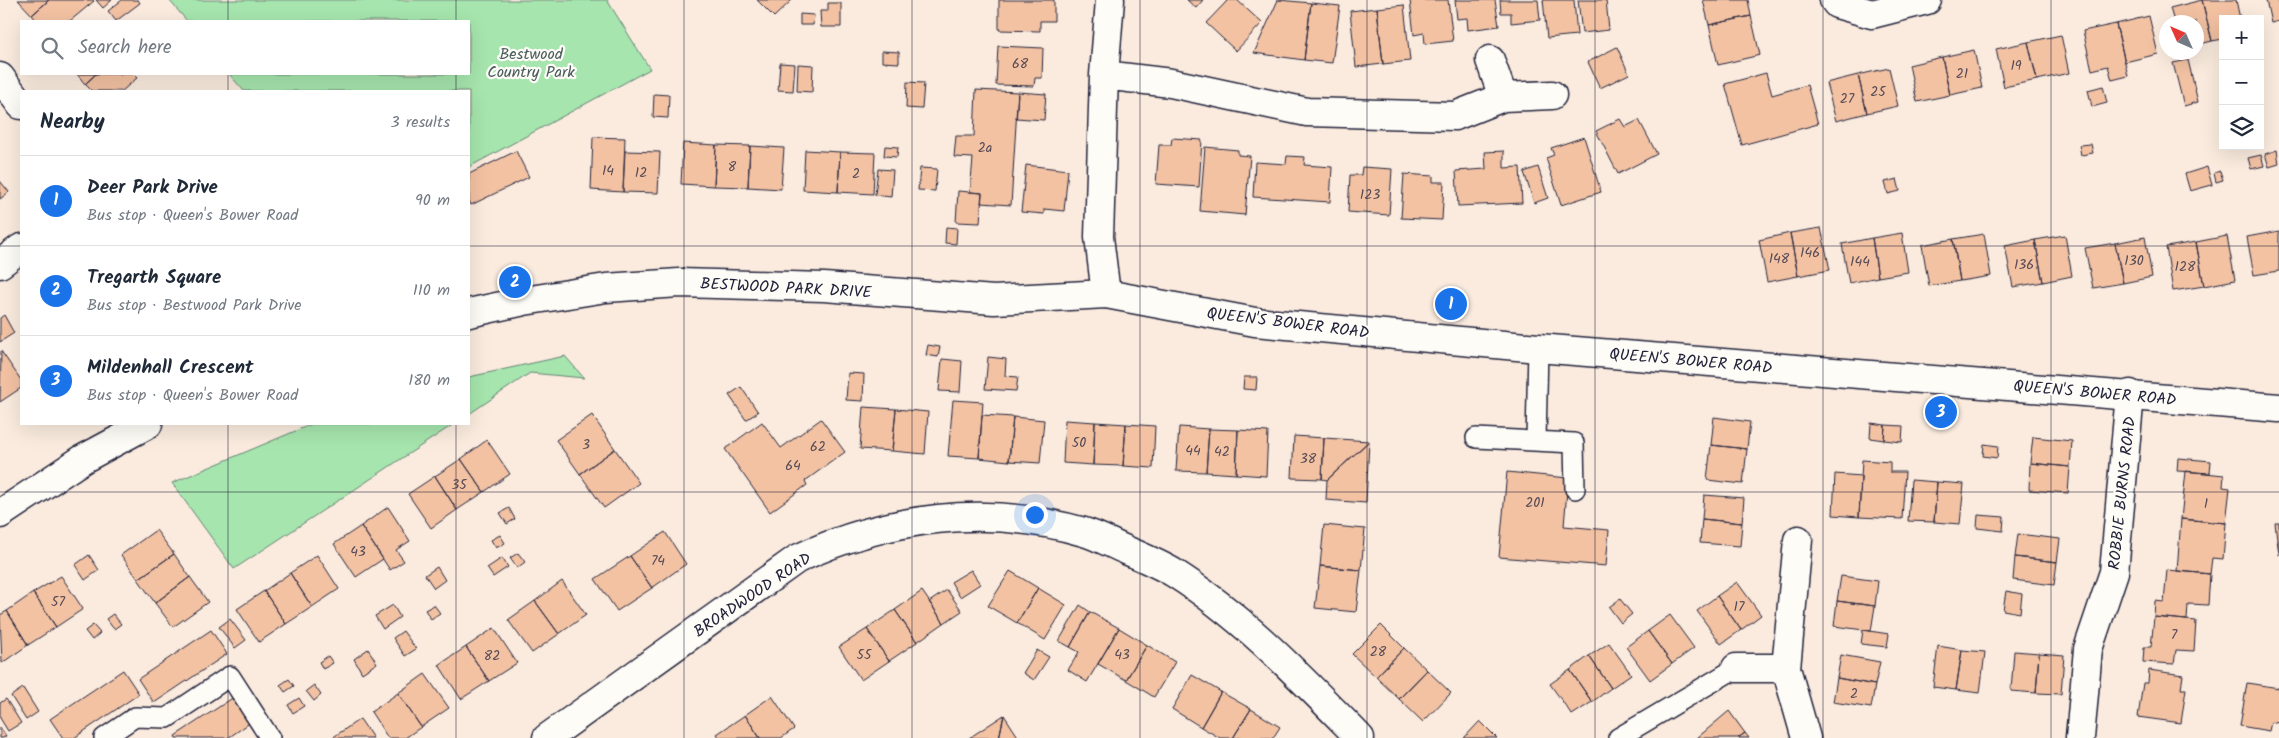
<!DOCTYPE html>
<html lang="en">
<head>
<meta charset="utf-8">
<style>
  :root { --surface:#fff; --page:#f6f6f7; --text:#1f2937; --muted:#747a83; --line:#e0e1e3; --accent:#1a73e8 }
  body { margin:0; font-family:Kalam,sans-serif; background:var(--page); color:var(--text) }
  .controls { position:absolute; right:15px; top:15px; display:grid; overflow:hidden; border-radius:0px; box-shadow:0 5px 20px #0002 }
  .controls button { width:45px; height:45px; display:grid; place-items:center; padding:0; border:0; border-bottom:1px solid var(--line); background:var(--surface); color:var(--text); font:25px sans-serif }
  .compass { position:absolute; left:2159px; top:15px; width:45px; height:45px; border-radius:50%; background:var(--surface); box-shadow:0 5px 20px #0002; rotate:315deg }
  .you { position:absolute; left:1034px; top:514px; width:18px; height:18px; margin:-12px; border:4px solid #fff; border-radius:50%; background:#1a73e8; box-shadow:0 0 0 8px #1a73e833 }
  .badge { display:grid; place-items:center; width:32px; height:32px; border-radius:50%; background:var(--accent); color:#fff; font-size:16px; font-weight:700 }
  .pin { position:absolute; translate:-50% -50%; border:2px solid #fff; box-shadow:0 1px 5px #0006 }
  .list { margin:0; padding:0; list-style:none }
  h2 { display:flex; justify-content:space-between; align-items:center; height:65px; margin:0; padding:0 20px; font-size:21px }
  h2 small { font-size:16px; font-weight:400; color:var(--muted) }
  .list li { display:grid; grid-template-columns:32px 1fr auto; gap:15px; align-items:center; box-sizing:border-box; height:90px; padding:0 20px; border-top:1px solid var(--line) }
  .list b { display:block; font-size:19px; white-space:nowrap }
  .list p { margin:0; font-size:16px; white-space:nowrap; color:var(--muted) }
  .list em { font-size:16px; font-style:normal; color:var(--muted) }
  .icon { flex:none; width:28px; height:28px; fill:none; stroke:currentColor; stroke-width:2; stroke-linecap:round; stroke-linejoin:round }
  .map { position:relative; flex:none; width:2279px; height:738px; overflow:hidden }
  .search { position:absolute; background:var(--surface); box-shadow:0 5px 20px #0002; left:20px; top:20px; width:450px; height:55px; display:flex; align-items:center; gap:12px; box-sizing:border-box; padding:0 18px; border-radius:0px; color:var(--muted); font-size:19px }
  .panel { position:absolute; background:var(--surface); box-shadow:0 5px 20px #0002; left:20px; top:90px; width:450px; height:335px; border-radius:0px }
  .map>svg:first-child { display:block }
</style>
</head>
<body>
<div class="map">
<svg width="2279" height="738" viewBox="0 0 2279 738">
  <rect width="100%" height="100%" fill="#faebde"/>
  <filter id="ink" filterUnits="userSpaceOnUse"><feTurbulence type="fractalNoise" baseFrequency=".02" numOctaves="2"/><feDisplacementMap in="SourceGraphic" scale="10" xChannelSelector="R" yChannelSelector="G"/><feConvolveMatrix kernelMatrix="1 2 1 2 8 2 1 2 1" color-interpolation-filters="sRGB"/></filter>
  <g filter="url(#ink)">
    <!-- green -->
    <path fill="#a6e5ad" stroke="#648474" d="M169,0H607L650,69L469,167V91H244L229,74H469V21H187Z
      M565,356L584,378L530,373L469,414V377Z
      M312,424H454L234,569L172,483Z"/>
    <!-- building -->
    <path fill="#f3c2a3" stroke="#22223b" d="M18,0H49L32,15Z
      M49,0H93L94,1L70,21H37L32,15Z
      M96,0H112L103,8Z
      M122,0H138L140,3L116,21L108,11Z
      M757,0H792L774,17Z
      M999,0H1054V21H1040V31L999,30Z
      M1187,0H1203L1196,8Z
      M1228,0H1237L1262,23L1236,51L1206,23Z
      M1278,0L1311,3L1304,60L1254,53Z
      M1410,0H1448L1453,41L1425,44L1424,33L1414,35Z
      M1455,0H1495L1499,26L1468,30L1467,18L1457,19Z
      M1500,0H1538L1540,20L1511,23V13H1501Z
      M1543,0H1574L1577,35L1547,38Z
      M1578,0H1606L1609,30L1582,33Z
      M1703,0H1748L1751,16L1709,25Z
      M2202,0H2236L2240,19H2223V39L2212,41Z
      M2202,0L2212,41L2196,45V22H2174L2170,8Z
      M2266,0H2279V21L2271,23Z
      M828,3H841V27H821L820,11H828Z
      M1311,3L1340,6L1332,63L1304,60Z
      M1404,5L1410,61L1383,64L1377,8Z
      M1377,8L1383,64L1356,67L1350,11Z
      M800,14L814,15L813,25H800Z
      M1751,16L1760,55L1718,65L1709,25Z
      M2149,16L2158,54L2125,62L2116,24Z
      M2116,24L2128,76L2112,80L2108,66L2092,70L2083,31Z
      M2061,35L2069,73L2037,80L2028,42Z
      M2028,42L2037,80L2004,87L1996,49Z
      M998,46L1043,48L1042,78H1035L1034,86L996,85Z
      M1617,47L1629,74L1600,88L1588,62Z
      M1974,50L1982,88L1950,95L1942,57Z
      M882,51L899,52V63L882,62Z
      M1942,57L1950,95L1917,102L1909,65Z
      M2188,60L2198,102L2184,106L2173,63Z
      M780,63L795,64L793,91L778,90Z
      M798,64L813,65L812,92L797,91Z
      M1889,68L1898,106L1867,113L1858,75Z
      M1766,73L1772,95L1807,85L1818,124L1742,145L1725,84Z
      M77,74H96L85,84Z
      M96,74H133L137,78L122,91H92L85,84Z
      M1858,75L1867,113L1836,121L1826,83Z
      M907,82L924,83L922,109L906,108Z
      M2103,86L2107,103L2092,107L2088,90Z
      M976,90L1018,92L1011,205L981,203L982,193L970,192L973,158L954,157L956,136H974Z
      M1018,92L1046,94L1044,120L1016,118Z
      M654,94L669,95L668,118L653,117Z
      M1620,119L1625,127L1639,120L1657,154L1618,174L1596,131Z
      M593,137L625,138L623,192L591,190Z
      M1584,137L1601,192L1561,205L1546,158L1554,155L1551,148Z
      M1172,138L1202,140L1199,187L1156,184L1159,145H1171Z
      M683,143L716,145L714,186L681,184Z
      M2091,144L2093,153L2081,155L2079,145Z
      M716,145L750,146L748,187L714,186Z
      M750,146L784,148L781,189L748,187Z
      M885,146L898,147L897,157L884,156Z
      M1205,147L1238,150V155L1250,156L1245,215L1200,211Z
      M805,150L840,152L838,192L803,190Z
      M2277,150L2279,164L2269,167L2265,154Z
      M516,151L529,177L471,205L469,200V174Z
      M625,151L660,152L658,193L623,192Z
      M1504,151V168L1520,167L1522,203L1458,206L1456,171L1486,169L1485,152Z
      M840,152L875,153L873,194L838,192Z
      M2261,155L2264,166L2251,169L2248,158Z
      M1287,156L1305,157L1304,165L1332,167L1330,202L1253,197L1255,162L1286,164Z
      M1026,165L1068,170L1064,211L1044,209V214L1021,212Z
      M1362,167L1392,169L1389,215L1348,212L1350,175H1361Z
      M1538,167L1548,198L1534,203L1524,172Z
      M2207,167L2212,185L2190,191L2185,174Z
      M920,168L937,169L935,191L918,190Z
      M878,169L893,170L891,197L875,195Z
      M2220,171L2223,180L2216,182L2214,173Z
      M1404,174L1433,176V182H1444L1442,220L1401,218Z
      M1897,179L1900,191L1888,194L1885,182Z
      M0,181L9,192L0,199Z
      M958,191L982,193L980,223L956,222Z
      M946,227L957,228L956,244L945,243Z
      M1821,228L1830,270L1798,276L1790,233Z
      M2279,231V271L2254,275L2247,237Z
      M1790,233L1798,276L1767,282L1759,240Z
      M1902,233L1908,272L1878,277L1872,238Z
      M1984,234L1991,276L1960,281L1953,239Z
      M2065,235L2072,276L2043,282L2035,240Z
      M2227,236L2235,280L2204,286L2196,242Z
      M2145,237L2152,277L2123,283L2115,243Z
      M1872,238L1878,277L1849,283L1842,244Z
      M1953,239L1960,281L1929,286L1922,245Z
      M2035,240L2043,282L2013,287L2005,246Z
      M2196,242L2204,286L2173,291L2166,247Z
      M2115,243L2123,283L2093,288L2085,248Z
      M4,315L14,333L0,342V318Z
      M928,345L940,347L938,357L926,355Z
      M1,351L21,380V388L0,402Z
      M988,357L1006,359L1005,376L1018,377L1016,391L985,389Z
      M942,359L962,361L960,392L939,391Z
      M848,373L864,374L863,401L846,400Z
      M1244,377H1257L1256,390L1243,389Z
      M741,387L758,412L746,420L729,395Z
      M953,400L983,402L979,458L948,456Z
      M863,407L896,409L892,451L860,449Z
      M896,409L928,412L925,454L892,451Z
      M592,415L615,449L580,474L556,440Z
      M982,415L1013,417L1009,461L979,458Z
      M1013,417L1044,420L1040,463L1009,461Z
      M1714,417L1750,422L1747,449L1711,445Z
      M821,419L845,452L805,481L807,485L770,512L725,449L762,422L781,448Z
      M1065,420L1095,422L1093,465L1063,463Z
      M1095,422L1126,424L1123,466L1093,465Z
      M1871,423L1885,425L1884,440L1870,438Z
      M1126,424L1155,426L1153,468L1123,466Z
      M1885,425L1903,426L1902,442L1884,440Z
      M1179,427L1209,429L1206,472L1176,471Z
      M1209,429L1238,430L1236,474L1206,472Z
      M1238,430L1268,432L1266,476L1236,474Z
      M1294,436L1324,438L1322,479L1292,478Z
      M2033,437L2072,441L2070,467L2030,463Z
      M1324,438L1369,441L1327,480L1322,479Z
      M487,440L510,474L484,492L461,459Z
      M1369,441L1366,503L1326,500L1327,480Z
      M1984,444L1998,446L1997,458L1983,456Z
      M1711,445L1747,449L1743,484L1707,480Z
      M615,449L639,483L604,508L580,474Z
      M2178,458L2211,461L2210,473L2177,471Z
      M461,459L484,492L457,510L435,476Z
      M1862,460L1890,462V472H1905L1902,519L1859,517Z
      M2030,463L2070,467L2068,493L2029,490Z
      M2186,471L2224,475L2223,487L2230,488L2226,523L2181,519Z
      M1507,472L1568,478L1564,526L1609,530L1606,566L1499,557Z
      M1835,474L1861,476L1859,517L1833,515Z
      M435,476L457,510L431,528L408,494Z
      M1911,480L1937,482L1934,522L1908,521Z
      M1937,482L1964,484L1960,524L1934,522Z
      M1704,495L1744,498L1742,523L1702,519Z
      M388,507L410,541L396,550L404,561L390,570L361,526Z
      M509,508L515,519L507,524L500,513Z
      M1978,515L2004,517L2003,531L1977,528Z
      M1702,519L1742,523L1740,546L1700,543Z
      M2181,519L2226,523L2223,559L2212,558L2210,574L2177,571Z
      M2275,523H2279V555Z
      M1324,525L1365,529L1361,570L1320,566Z
      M361,526L383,559L356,577L334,544Z
      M156,530L174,554L138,579L121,555Z
      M665,532L686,564L652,588L630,556Z
      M2018,534L2060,539L2057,562L2015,557Z
      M500,535L505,543L496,548L491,540Z
      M518,553L525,562L517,568L510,558Z
      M174,554L190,577L155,603L138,579Z
      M89,555L99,570L85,580L75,565Z
      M317,555L339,589L312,607L290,573Z
      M630,556L652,588L617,611L595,579Z
      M2015,557L2057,562L2054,585L2013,580Z
      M502,558L508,567L493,577L487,568Z
      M1320,566L1361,570L1356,612L1315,608Z
      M437,567L445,580L434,588L425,575Z
      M971,570L980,584L960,597L951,582Z
      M2167,570L2210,574L2208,605L2188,604L2187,620L2154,617L2155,601L2164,602Z
      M1010,571L1038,588L1017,623L988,606Z
      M290,573L312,607L286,624L264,591Z
      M61,576L83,609L56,627L33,593Z
      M1841,576L1878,581L1875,606L1837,601Z
      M190,577L208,602L173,627L155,603Z
      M562,581L586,615L559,634L535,601Z
      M1737,582L1761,615L1741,630L1717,596Z
      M1038,588L1066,605L1045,640L1017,623Z
      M947,590L962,611L944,623L929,602Z
      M264,591L286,624L259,642L237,609Z
      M922,591L944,623L917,642L895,610Z
      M2006,591L2022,594L2020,613L2003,610Z
      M33,593L56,627L28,645L7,611Z
      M1717,596L1741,630L1721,644L1697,611Z
      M1620,599L1632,614L1621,623L1609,607Z
      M535,601L559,634L532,653L508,620Z
      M1837,601L1875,606L1871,631L1834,626Z
      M393,605L400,617L383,629L375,616Z
      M434,605L440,613L431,619L425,610Z
      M1080,605L1090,612L1070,647L1059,641Z
      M895,610L917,642L889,661L867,629Z
      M7,611L28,645L2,663L0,615Z
      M1090,612L1119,628L1087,682L1068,670L1079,652L1070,647Z
      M113,614L121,624L114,629L106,619Z
      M1670,615L1694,648L1672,664L1648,631Z
      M2154,617L2196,621L2194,651L2176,650L2174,664L2143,662L2144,647H2151Z
      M230,619L246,640L235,648L219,627Z
      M93,625L100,633L92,640L85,631Z
      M1381,625L1404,648L1376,677L1352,654Z
      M494,628L517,663L489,681L466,647Z
      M1119,628L1147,645L1126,680L1098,664Z
      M867,629L889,661L861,680L839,647Z
      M211,630L227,654L154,703L138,679Z
      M1863,630L1889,634L1887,647L1861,644Z
      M403,631L416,649L405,656L393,638Z
      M1648,631L1672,664L1650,680L1626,647Z
      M1609,643L1631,674L1611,688L1589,656Z
      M1147,645L1175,662L1154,697L1126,680Z
      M1938,646L1962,650L1956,690L1933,687Z
      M466,647L489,681L461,699L439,665Z
      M1404,648L1427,670L1399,699L1376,677Z
      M368,649L377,663L362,673L354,659Z
      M1037,650L1049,657L1034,680L1023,673Z
      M1962,650L1985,652L1980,693L1956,690Z
      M2014,651L2039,653L2036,693L2011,691Z
      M2039,653L2064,655L2061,694L2036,693Z
      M1841,655L1880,662L1875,685L1837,678Z
      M328,656L333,663L323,669L319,662Z
      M1589,656L1611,688L1592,702L1570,670Z
      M123,670L139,694L74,738H63L50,719Z
      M1427,670L1451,693L1423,722L1399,699Z
      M1570,670L1592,702L1572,715L1550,684Z
      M2149,670L2183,675L2181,689H2186L2181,723L2138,717L2143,683H2148Z
      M425,674L449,708L421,727L398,693Z
      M1192,675L1221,692L1201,727L1172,709Z
      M1837,678L1875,685L1871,708L1833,702Z
      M289,679L294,686L285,692L280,685Z
      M2247,683L2279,688V723L2271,722L2269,731L2240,726Z
      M314,685L321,695L314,701L306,691Z
      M23,688L38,712L26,720L11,696Z
      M1221,692L1251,709L1233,738H1220L1201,727Z
      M398,693L421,727L405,738H388L371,712Z
      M237,695L254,720L228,738H176L175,736Z
      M772,696L794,729L781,738H760L745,715Z
      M299,698L304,706L293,713L288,705Z
      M6,699L21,723L8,731L0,718V703Z
      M1251,709L1280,727L1273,738H1233Z
      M1729,711L1745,733L1738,738H1697Z
      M745,715L760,738H720L717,734Z
      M1004,715L1019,738H999Z
      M1004,715L999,738H969Z
      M360,719L373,738H332Z
      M1480,721L1497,738H1464Z
      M0,727L6,736L3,738H0Z
      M1745,733L1749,738H1738Z"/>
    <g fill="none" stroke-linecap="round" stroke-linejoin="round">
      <!-- service casing -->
      <g stroke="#22223b" stroke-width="22">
        <path id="service" d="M1476,438L1574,443L1575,489
          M1536,441L1538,348
          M104,738L135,717L167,718L230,676L270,738
          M1618,738L1736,668"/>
      </g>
      <!-- minor casing -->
      <g stroke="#22223b" stroke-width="31">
        <path id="minor" d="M1834,0L1837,4L1872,14L1927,0
          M1490,60L1503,97
          M1104,75L1171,83L1307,112L1455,116L1503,97L1552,95
          M0,77L21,105
          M0,264L21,248
          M1106,294L1099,237L1104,75L1110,0
          M1798,540L1786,668L1806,738
          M1736,668H1786
          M547,738L797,559C888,516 987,504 1084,532C1098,536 1112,544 1126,550C1142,557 1159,564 1174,573C1245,618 1302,679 1360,738
          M2080,738L2088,649L2114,572L2130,394"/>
      </g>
      <!-- tertiary casing -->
      <g stroke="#22223b" stroke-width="31">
        <path id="tertiary" d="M469,313L524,301L606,288L679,283L824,287L994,300L1106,294L1255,322L1538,348L2279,408
          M0,514L83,459L148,424"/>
      </g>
      <!-- service -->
      <use href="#service" stroke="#fdfcf7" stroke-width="19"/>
      <!-- minor -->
      <use href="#minor" stroke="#fdfcf7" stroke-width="28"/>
      <!-- tertiary -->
      <use href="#tertiary" stroke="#fdfcf7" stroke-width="28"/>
    </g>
  </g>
  <!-- grid -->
  <path fill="none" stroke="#22223b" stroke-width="1" stroke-opacity="0.55" d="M228,0V21M456,0V21M684,0V738M912,0V738M1140,0V738M1367,0V738M1595,0V738M1823,0V738M2051,0V738M228,74V91M456,74V91M0,246H21M469,246H2279M228,424V738M456,424V738M0,492H2279"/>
  <g text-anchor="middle" stroke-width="4.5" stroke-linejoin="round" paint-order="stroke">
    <!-- number labels -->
    <g font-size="14" fill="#564a55">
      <text x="1020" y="68">68</text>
      <text x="2016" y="70">19</text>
      <text x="1962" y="78">21</text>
      <text x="1878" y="96">25</text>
      <text x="1847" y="103">27</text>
      <text x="985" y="152">2a</text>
      <text x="732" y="171">8</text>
      <text x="608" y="175">14</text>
      <text x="641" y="177">12</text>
      <text x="856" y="178">2</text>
      <text x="1370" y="199">123</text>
      <text x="1810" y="257">146</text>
      <text x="1779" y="263">148</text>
      <text x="2134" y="265">130</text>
      <text x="1860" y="266">144</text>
      <text x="2024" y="269">136</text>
      <text x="2185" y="271">128</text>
      <text x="1079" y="447">50</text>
      <text x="586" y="449">3</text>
      <text x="818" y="451">62</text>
      <text x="1193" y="455">44</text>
      <text x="1222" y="456">42</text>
      <text x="1308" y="463">38</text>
      <text x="793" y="470">64</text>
      <text x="459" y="489">35</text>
      <text x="1535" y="507">201</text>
      <text x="2206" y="508">1</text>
      <text x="358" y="556">43</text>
      <text x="658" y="565">74</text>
      <text x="58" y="606">57</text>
      <text x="1739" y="611">17</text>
      <text x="2174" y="639">7</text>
      <text x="1378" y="656">28</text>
      <text x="864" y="659">55</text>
      <text x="1122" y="659">43</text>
      <text x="492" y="660">82</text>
      <text x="1854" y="698">2</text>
    </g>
    <!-- park labels -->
    <g font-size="16" fill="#4a5c5d" stroke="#fdfcf7">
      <text x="531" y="59">Bestwood<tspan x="531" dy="18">Country Park</tspan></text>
    </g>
    <!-- street labels -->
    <g font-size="16" fill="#22223b" stroke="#fdfcf7">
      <text transform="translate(786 287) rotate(3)" y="6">BESTWOOD PARK DRIVE</text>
      <text transform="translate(1288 322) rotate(7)" y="6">QUEEN'S BOWER ROAD</text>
      <text transform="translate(1691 360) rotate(5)" y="6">QUEEN'S BOWER ROAD</text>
      <text transform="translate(2095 392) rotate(5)" y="6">QUEEN'S BOWER ROAD</text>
      <text transform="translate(2121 493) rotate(-84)" y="6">ROBBIE BURNS ROAD</text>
      <text transform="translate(752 594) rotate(-34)" y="6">BROADWOOD ROAD</text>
    </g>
  </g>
</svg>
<div class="controls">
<button>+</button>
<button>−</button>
<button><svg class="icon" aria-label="layers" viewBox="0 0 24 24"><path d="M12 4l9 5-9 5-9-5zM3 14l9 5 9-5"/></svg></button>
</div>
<svg class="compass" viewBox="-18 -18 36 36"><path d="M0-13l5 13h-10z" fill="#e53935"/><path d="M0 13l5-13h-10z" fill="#747a83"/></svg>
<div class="you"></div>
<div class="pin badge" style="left:1451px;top:304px">1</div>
<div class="pin badge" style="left:515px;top:282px">2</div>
<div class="pin badge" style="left:1941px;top:412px">3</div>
<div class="search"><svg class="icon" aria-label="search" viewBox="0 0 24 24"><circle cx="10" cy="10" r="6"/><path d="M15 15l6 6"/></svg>Search here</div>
<section class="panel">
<h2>Nearby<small>3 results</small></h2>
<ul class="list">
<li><span class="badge">1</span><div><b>Deer Park Drive</b><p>Bus stop · Queen's Bower Road</p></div><em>90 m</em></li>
<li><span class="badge">2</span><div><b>Tregarth Square</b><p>Bus stop · Bestwood Park Drive</p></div><em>110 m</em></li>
<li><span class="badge">3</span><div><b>Mildenhall Crescent</b><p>Bus stop · Queen's Bower Road</p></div><em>180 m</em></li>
</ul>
</section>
</div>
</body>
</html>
